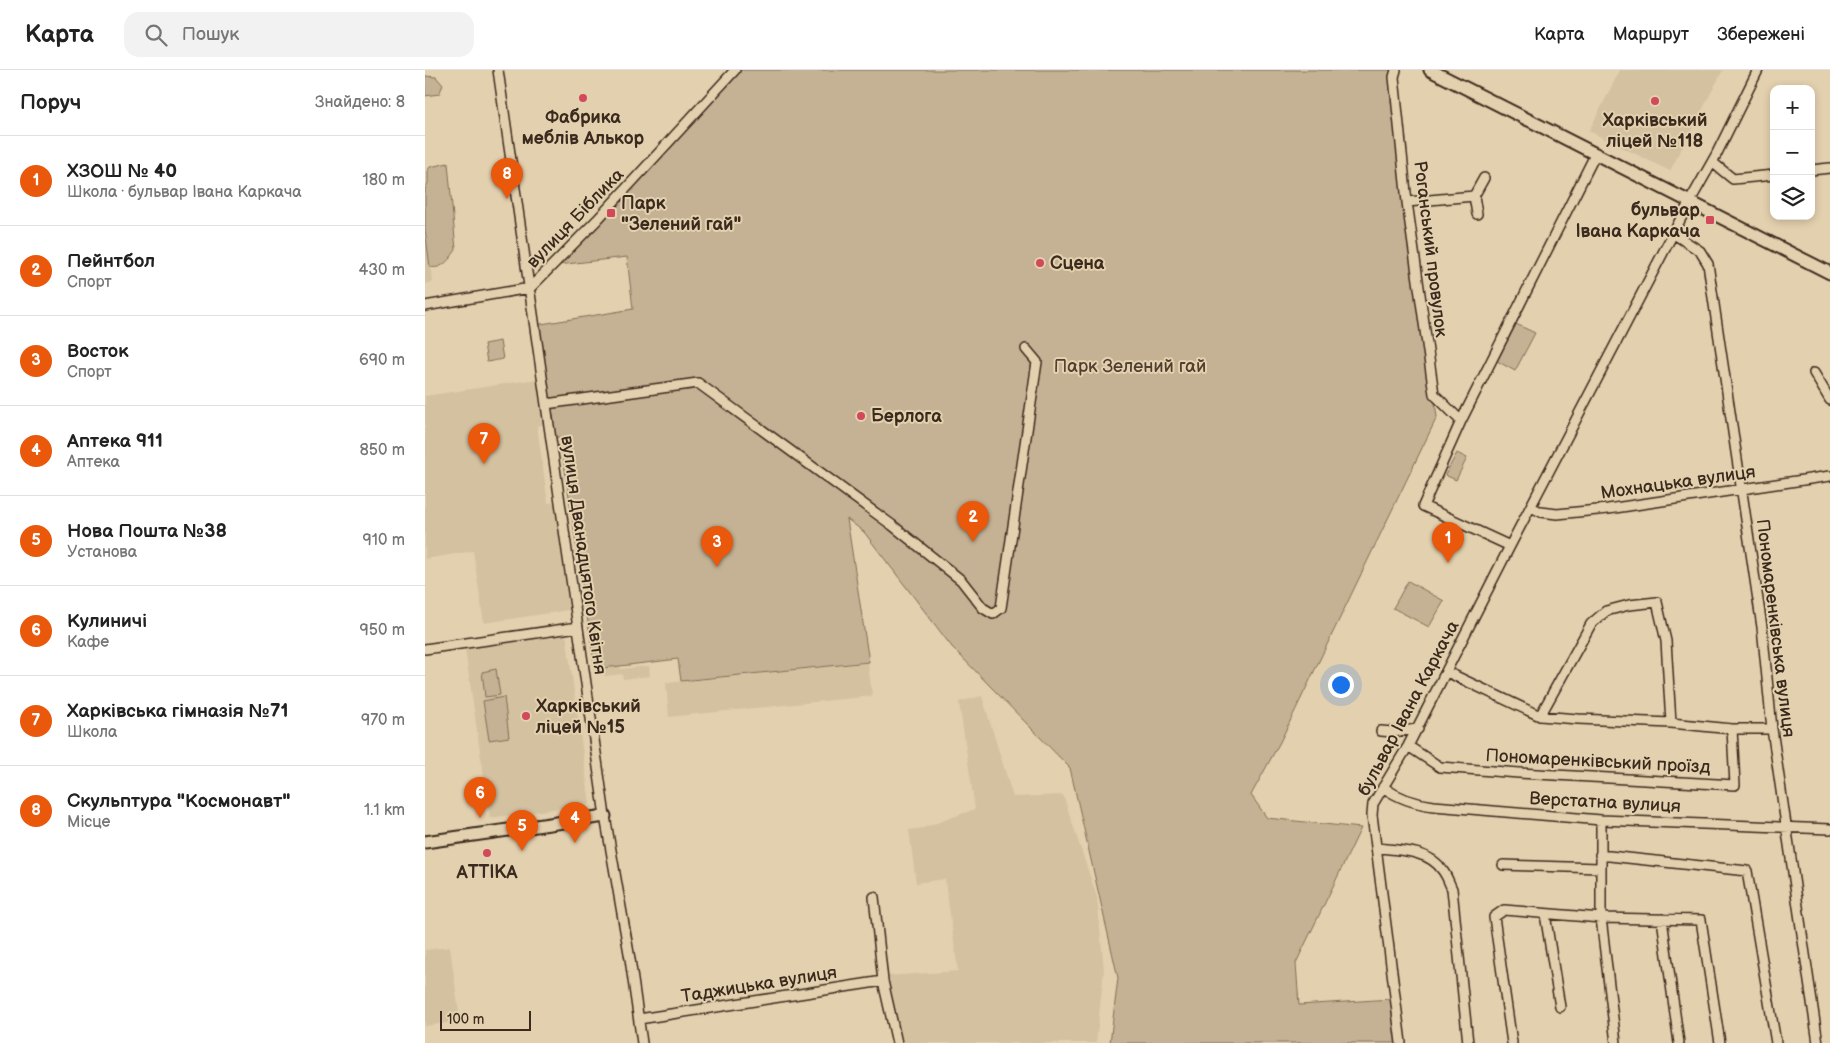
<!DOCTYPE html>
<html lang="uk">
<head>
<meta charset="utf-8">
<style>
  :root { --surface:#fff; --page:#f2f2f2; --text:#222; --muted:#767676; --line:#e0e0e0; --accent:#ea580c }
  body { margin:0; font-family:"Balsamiq Sans",sans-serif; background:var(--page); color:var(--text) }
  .controls { position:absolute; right:15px; top:15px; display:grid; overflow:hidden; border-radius:10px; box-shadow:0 2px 8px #0003 }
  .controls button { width:45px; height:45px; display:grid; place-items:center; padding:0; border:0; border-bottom:1px solid var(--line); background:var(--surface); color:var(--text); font:25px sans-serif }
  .scale { position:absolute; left:15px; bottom:12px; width:91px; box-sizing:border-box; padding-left:5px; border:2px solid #3b2a1e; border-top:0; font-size:14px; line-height:18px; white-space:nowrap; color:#3b2a1e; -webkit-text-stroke:4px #e3d0ae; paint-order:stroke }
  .you { position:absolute; left:915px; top:614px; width:18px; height:18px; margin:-12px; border:4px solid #fff; border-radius:50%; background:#1a73e8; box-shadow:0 0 0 8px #1a73e833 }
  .badge { display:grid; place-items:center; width:32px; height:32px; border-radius:50%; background:var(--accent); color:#fff; font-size:16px; font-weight:700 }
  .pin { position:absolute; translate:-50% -41px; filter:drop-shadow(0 1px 2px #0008) }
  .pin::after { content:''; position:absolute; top:26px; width:18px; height:15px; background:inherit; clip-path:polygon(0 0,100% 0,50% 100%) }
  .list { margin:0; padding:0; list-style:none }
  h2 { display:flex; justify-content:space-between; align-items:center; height:65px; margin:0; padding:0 20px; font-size:21px }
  h2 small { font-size:16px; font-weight:400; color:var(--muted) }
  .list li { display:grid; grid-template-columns:32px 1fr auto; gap:15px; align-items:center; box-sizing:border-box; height:90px; padding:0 20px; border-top:1px solid var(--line) }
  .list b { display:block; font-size:19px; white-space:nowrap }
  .list p { margin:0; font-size:16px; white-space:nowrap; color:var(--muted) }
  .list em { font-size:16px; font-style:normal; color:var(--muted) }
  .icon { flex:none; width:28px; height:28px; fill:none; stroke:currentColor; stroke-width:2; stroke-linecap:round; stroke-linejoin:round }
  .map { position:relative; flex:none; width:1405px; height:973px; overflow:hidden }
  header { display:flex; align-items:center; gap:30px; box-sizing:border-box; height:70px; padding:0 25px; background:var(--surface); border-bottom:1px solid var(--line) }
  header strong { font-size:24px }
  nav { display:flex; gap:28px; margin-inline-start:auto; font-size:18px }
  .search { width:350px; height:45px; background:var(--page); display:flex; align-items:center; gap:12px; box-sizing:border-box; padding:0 18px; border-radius:15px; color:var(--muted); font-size:19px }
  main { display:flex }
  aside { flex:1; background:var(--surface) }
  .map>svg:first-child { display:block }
</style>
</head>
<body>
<header>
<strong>Карта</strong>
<div class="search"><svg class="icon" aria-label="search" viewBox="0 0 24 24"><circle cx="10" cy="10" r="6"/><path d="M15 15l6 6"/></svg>Пошук</div>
<nav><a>Карта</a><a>Маршрут</a><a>Збережені</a></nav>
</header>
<main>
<aside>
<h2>Поруч<small>Знайдено: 8</small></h2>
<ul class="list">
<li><span class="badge">1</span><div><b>ХЗОШ № 40</b><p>Школа · бульвар Івана Каркача</p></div><em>180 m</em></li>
<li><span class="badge">2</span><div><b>Пейнтбол</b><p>Спорт</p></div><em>430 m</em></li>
<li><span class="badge">3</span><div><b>Восток</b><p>Спорт</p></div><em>690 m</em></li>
<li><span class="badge">4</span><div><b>Аптека 911</b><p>Аптека</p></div><em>850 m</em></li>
<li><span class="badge">5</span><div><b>Нова Пошта №38</b><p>Установа</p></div><em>910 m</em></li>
<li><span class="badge">6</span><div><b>Кулиничі</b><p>Кафе</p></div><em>950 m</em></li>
<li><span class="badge">7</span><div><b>Харківська гімназія №71</b><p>Школа</p></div><em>970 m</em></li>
<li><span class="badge">8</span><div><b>Скульптура &quot;Космонавт&quot;</b><p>Місце</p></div><em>1.1 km</em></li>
</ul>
</aside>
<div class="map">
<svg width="1405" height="973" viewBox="0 0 1405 973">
  <rect width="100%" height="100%" fill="#e3d0ae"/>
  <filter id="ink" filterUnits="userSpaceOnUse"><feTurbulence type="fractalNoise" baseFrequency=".02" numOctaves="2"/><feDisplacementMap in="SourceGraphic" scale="10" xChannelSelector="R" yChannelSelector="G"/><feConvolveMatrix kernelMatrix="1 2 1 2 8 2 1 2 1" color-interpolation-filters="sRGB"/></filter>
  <g filter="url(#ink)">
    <!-- built -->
    <path fill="#d3c1a0" d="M1195,0H1298L1245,101L1164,61Z
      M0,159L8,212L0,214Z
      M112,309L118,355L112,356L123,433L129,432L144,540L59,553L48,481L0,489V326Z
      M141,564L165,734L65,748L40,579Z
      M443,593L447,626L244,647L241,613Z
      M195,596L196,599L224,596L225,606L198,609L197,604L180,606L179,598Z
      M557,626L588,727L638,725L672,827L679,900L671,973H473L461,906L533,901L520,809L491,813L484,760L498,758L550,739L534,632Z
      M25,877L35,951L0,956V880Z"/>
    <!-- green -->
    <path fill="#c5b294" stroke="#806e59" d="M315,0H966V14L1012,347L855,672L826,725L842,748L936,758L871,893L874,935L966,929L971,973H685L693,908L645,698L527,577L439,462L422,449L444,592L256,611L253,589L170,599L135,367L126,368L110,255L208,239L202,187L133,195Z
      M0,6L11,7L18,15L14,24L0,26Z
      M23,93L31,180C25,188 18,200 5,197L0,159V119L3,113V100L5,97Z
      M1091,254L1110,263L1090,301L1072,291Z
      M75,271L78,289L62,292L59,274Z
      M1032,383L1042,388L1031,410L1020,405Z
      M983,511L1019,531L1004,557L968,538Z
      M71,599L75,625L60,627L57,602Z
      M79,627L84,667L64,670L58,631Z"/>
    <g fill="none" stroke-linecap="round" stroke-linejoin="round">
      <!-- minor casing -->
      <g stroke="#3b2a1e" stroke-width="12">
        <path id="minor" d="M73,0L180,746L205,889L217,973
          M971,0L969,7L982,132L1009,324L1036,351
          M1287,92L1308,109L1349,105
          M1386,100L1405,98
          M982,132L1049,126
          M1052,144L1049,126L1059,108
          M1249,164L1275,181L1283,194L1337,557L1347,659L1393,973
          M0,236L105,218L172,150L310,0
          M1389,303L1405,330
          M121,334L273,313L467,455L536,510L558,538L568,544L576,538L612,292L601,279
          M1106,437L1116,442L1132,444L1183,439L1405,406
          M1085,476L998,436L1036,351L1171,83
          M0,579L153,557
          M1022,602L1115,646L1153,649L1246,653L1307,659H1347
          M1115,646L1166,554L1181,541L1204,535L1232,532L1241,571L1246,653
          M956,661L968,662L993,659
          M983,676L1015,697L1094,703L1310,715L1307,659
          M958,717C973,728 992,734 1009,736L1176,750L1405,759
          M1176,750V848L1191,973
          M952,778C973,780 1005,780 1018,801C1022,806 1024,813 1027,819L1043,973
          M1175,785L1322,801L1351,973
          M1078,795L1175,798
          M449,827L458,911L472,973
          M1120,844L1135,937
          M1237,849L1254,973
          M214,949L458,911
          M976,973L947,745L948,734L983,676L1085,476L1265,131L1291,85L1333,0
          M1087,973L1069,847L1079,840L1176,848L1276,850L1295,973"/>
      </g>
      <!-- major casing -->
      <g stroke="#3b2a1e" stroke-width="15">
        <path id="major" d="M1005,0L1405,203
          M0,772L180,746"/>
      </g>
      <!-- minor -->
      <use href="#minor" stroke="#e3d0ae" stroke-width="9"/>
      <!-- major -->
      <use href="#major" stroke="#e3d0ae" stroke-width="11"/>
    </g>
  </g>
  <!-- markers -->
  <g fill="#d1495b" stroke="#e3d0ae" stroke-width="2">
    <circle cx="158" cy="28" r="5"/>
    <circle cx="1230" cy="31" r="5"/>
    <rect x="181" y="138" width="10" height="10" rx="2.5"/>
    <rect x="1280" y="145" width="10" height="10" rx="2.5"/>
    <circle cx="615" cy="193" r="5"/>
    <circle cx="436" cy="346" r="5"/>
    <circle cx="101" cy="646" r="5"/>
    <circle cx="62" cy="783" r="5"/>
  </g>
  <g text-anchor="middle" stroke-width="4" stroke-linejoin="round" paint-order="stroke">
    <!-- poi labels -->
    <g font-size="18" font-weight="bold" fill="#3b2a1e" stroke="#e3d0ae" text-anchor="start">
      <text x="158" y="53" text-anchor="middle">Фабрика<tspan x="158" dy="21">меблів Алькор</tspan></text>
      <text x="1230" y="56" text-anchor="middle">Харківський<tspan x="1230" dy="21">ліцей №118</tspan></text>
      <text x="196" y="139">Парк<tspan x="196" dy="21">"Зелений гай"</tspan></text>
      <text x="1275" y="146" text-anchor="end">бульвар<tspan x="1275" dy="21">Івана Каркача</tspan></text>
      <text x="625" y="199">Сцена</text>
      <text x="446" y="352">Берлога</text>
      <text x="111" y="642">Харківський<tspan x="111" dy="21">ліцей №15</tspan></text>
      <text x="62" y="808" text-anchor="middle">АТТІКА</text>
    </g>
    <!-- street labels -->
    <g font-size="18" fill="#3b2a1e" stroke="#e3d0ae">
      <text transform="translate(150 148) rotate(-46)" y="6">вулиця Біблика</text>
      <text transform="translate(1006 179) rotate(83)" y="6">Роганський провулок</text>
      <text transform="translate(1253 412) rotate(-8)" y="6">Мохнацька вулиця</text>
      <text transform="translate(159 485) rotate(82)" y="6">вулиця Дванадцятого Квітня</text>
      <text transform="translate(1351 558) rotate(83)" y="6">Пономаренківська вулиця</text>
      <text transform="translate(983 638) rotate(-62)" y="6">бульвар Івана Каркача</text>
      <text transform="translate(1173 691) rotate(3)" y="6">Пономаренківський проїзд</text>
      <text transform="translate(1180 732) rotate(3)" y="6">Верстатна вулиця</text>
      <text transform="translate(334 914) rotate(-9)" y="6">Таджицька вулиця</text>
    </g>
    <!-- park labels -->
    <g font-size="18" fill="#503e30" stroke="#e3d0ae">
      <text x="705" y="302">Парк Зелений гай</text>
    </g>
  </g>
</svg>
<div class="controls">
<button>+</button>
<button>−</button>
<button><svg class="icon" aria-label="layers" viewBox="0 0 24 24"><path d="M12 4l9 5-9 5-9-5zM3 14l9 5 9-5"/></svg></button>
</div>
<div class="scale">100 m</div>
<div class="you"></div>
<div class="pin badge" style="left:1023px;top:493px">1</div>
<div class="pin badge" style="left:548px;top:472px">2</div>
<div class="pin badge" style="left:292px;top:497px">3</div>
<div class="pin badge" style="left:150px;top:773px">4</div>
<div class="pin badge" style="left:97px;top:781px">5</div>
<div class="pin badge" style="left:55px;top:748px">6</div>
<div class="pin badge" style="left:59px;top:394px">7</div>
<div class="pin badge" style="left:82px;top:129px">8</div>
</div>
</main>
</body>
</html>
